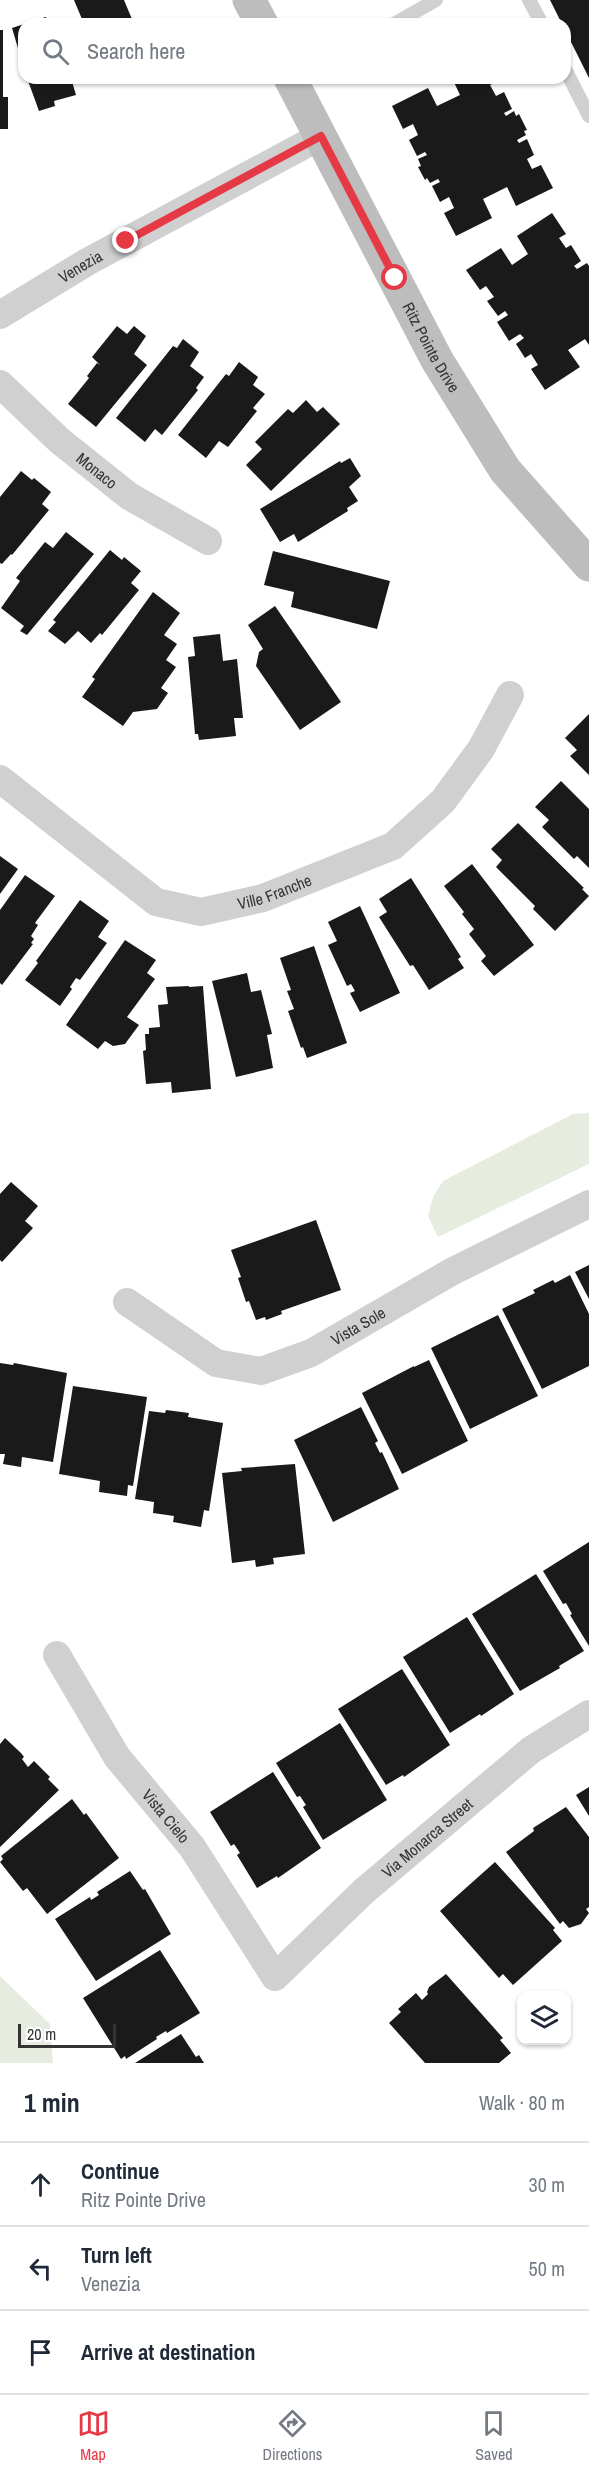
<!DOCTYPE html>
<html lang="en">
<head>
<meta charset="utf-8">
<style>
  :root { --surface:#fff; --page:#f2f2f3; --text:#1f2937; --muted:#747a83; --line:#e0e1e3; --accent:#e63946 }
  body { margin:0; font-family:"Archivo Narrow",sans-serif; background:var(--page); color:var(--text) }
  .controls { position:absolute; right:18px; bottom:18px; display:grid; overflow:hidden; border-radius:12px; box-shadow:0 2px 4px #0004 }
  .controls button { width:54px; height:54px; display:grid; place-items:center; padding:0; border:0; border-bottom:2px solid var(--line); background:var(--surface); color:var(--text); font:30px sans-serif }
  .scale { position:absolute; left:18px; bottom:15px; width:98px; box-sizing:border-box; padding-left:6px; border:3px solid #333; border-top:0; font-size:16px; line-height:21px; white-space:nowrap; color:#333; -webkit-text-stroke:4px #fff; paint-order:stroke }
  .stop { position:absolute; width:18px; height:18px; margin:-14px; border:4px solid #e63946; border-radius:50%; background:#fff }
  .stop.end { background:#e63946; border-color:#fff; box-shadow:0 2px 6px #0008 }
  .list { margin:0; padding:0; list-style:none }
  h2 { display:flex; justify-content:space-between; align-items:center; height:78px; margin:0; padding:0 24px; font-size:26px }
  h2 small { font-size:20px; font-weight:400; color:var(--muted) }
  .list li { display:grid; grid-template-columns:39px 1fr auto; gap:18px; align-items:center; box-sizing:border-box; height:84px; padding:0 24px; border-top:2px solid var(--line) }
  .list b { display:block; font-size:22px; white-space:nowrap }
  .list p { margin:0; font-size:20px; white-space:nowrap; color:var(--muted) }
  .list em { font-size:20px; font-style:normal; color:var(--muted) }
  .icon { flex:none; width:33px; height:33px; fill:none; stroke:currentColor; stroke-width:2; stroke-linecap:round; stroke-linejoin:round }
  .map { position:relative; flex:none; width:589px; height:2063px; overflow:hidden }
  .search { position:absolute; background:var(--surface); box-shadow:0 2px 4px #0004; left:18px; right:18px; top:18px; height:66px; display:flex; align-items:center; gap:15px; box-sizing:border-box; padding:0 21px; border-radius:18px; color:var(--muted); font-size:22px }
  .sheet { height:330px; background:var(--surface) }
  nav { display:flex; justify-content:space-around; align-items:center; box-sizing:border-box; height:84px; border-top:2px solid var(--line); background:var(--surface); font-size:16px; color:var(--muted) }
  nav a { display:grid; justify-items:center; gap:3px }
  nav .on { color:var(--accent) }
  .map>svg:first-child { display:block }
</style>
</head>
<body>
<div class="map">
<svg width="589" height="2063" viewBox="0 0 589 2063">
  <rect width="100%" height="100%" fill="#fff"/>
  <!-- green -->
  <path fill="#e6ecdf" d="M589,1113V1164L438,1237L428,1216L433,1197L443,1181L573,1114Z
    M0,1976L50,2024L53,2063H0Z"/>
  <!-- building -->
  <path fill="#1a1a1a" d="M74,0H124L134,24H84Z
    M550,0H589V78L565,30V24H562Z
    M46,17L49,24H25V23Z
    M24,24V65H23L12,28Z
    M0,30H3V97H8V129H0Z
    M27,78H71L76,95L54,101L55,106L39,111Z
    M452,78H498L499,81L490,85L496,96L504,92L512,109L504,113L506,116L514,111L516,116L519,114L527,130L524,131L526,135L517,140L519,143L527,139L534,155L527,159L532,169L541,165L553,188L516,206L507,187L483,199L492,218L456,236L444,213L454,208L449,197L440,202L432,186L440,182L438,179L430,183L427,178L425,180L418,167L421,166L418,159L427,155L425,152L417,156L409,140L418,135L413,124L403,129L392,106L428,88L437,106L460,95Z
    M552,213L566,234L559,238L566,248L571,245L581,261L574,266L577,269L587,263L589,266V345L585,339L568,350L580,367L545,390L531,369L538,365L531,354L525,358L516,344L524,338L520,334L509,341L497,322L508,315L505,311L498,316L487,301L494,297L486,286L480,290L466,270L501,248L512,265L528,254L517,236Z
    M117,326L127,334L134,326L146,336L134,354L147,365L96,427L68,404L89,378L87,376L97,363L100,365L92,357Z
    M183,339L199,352L190,366L204,377L196,388L198,390L162,435L155,429L145,442L116,418L173,346L177,348Z
    M239,362L258,377L253,385L265,394L253,408L257,411L228,447L219,441L206,458L178,435L226,374L229,376Z
    M306,400L317,412L323,407L340,424L271,491L246,465L262,449L255,442L288,409L293,413Z
    M350,458L361,476L349,487L358,501L347,508L348,511L298,542L294,534L280,542L260,509L340,461L341,463Z
    M21,471L32,480L34,478L51,492L42,504L49,510L12,555L11,554L2,564L0,563V497Z
    M66,532L94,554L27,635L20,631L24,626L1,608L20,581L16,578L45,542L53,548Z
    M110,550L122,560L124,557L141,571L131,583L139,590L102,635L100,633L91,643L78,631L65,644L48,631L56,622L53,620Z
    M273,551L390,581L377,629L291,607L294,592L264,585Z
    M153,592L180,613L164,635L177,644L166,660L176,667L161,688L168,693L157,709L133,712L123,726L82,697L95,679L92,677Z
    M275,606L341,702L300,730L256,666L259,652L263,649L248,625Z
    M220,634L223,661L237,659L243,718H234L236,736L199,740L198,734H195L188,657L195,656L193,637Z
    M589,714V775L570,756L577,750L565,738Z
    M561,781L589,809V868L577,856L574,859L542,827L549,820L535,807Z
    M518,823L584,888L582,889L589,896L555,931L533,909L535,906L496,867L502,860L491,849Z
    M0,856L18,869L0,894Z
    M472,864L534,945L494,976L481,961L486,956L469,934L474,929L462,914L464,912L444,886Z
    M25,875L55,896L35,923L38,925L31,936L34,939L31,943L33,944L2,985L0,983V910Z
    M411,878L461,957L458,959L464,968L429,990L413,965L410,966L379,917L387,912L379,899Z
    M80,900L109,921L98,937L107,943L80,980L76,978L70,987L72,989L60,1006L25,980L38,963L36,961Z
    M360,906L400,993L360,1012L350,993L355,991L351,984L347,986L328,945L337,941L328,922Z
    M125,940L156,960L147,973L155,979L127,1017L139,1025L125,1044L113,1046L105,1041L98,1049L66,1025Z
    M314,946L347,1043L307,1058L303,1047L301,1048L288,1011L294,1009L287,991L291,990L280,958Z
    M247,973L251,992L261,990L272,1034L267,1035L273,1068L236,1077L212,981Z
    M189,986V987L203,986L211,1089L172,1093L171,1082L146,1084L143,1051L146,1050L145,1034H149V1028L160,1027L158,1005L168,1004L166,987Z
    M11,1182L38,1206L25,1221L33,1228L2,1262L0,1260V1194Z
    M316,1220L341,1290L281,1311L282,1314L266,1320L265,1317L256,1320L249,1301L246,1302L238,1278L241,1277L231,1250Z
    M589,1265V1299L575,1272Z
    M570,1275L589,1314V1366L542,1389L502,1309L535,1293L533,1290L553,1280L555,1283Z
    M498,1315L538,1396L470,1429L431,1348Z
    M429,1360L468,1441L402,1474L362,1393L414,1366V1367Z
    M0,1363L13,1365L14,1363L67,1373L53,1462L22,1457L21,1467L3,1464L5,1454H0Z
    M73,1386L147,1397L133,1486L128,1485L127,1496L99,1492L100,1481L59,1474Z
    M361,1407L378,1441L375,1443L380,1453L382,1452L399,1489L333,1522L294,1440Z
    M166,1410L189,1413L188,1417L223,1423L209,1511L204,1510L201,1527L173,1522L174,1516L153,1513L154,1502L135,1499L149,1411L165,1413Z
    M295,1464L305,1554L273,1558L274,1564L256,1567L255,1560L232,1563L222,1473L242,1471L241,1468Z
    M589,1542V1646L570,1615L572,1614L566,1603L563,1604L543,1571Z
    M536,1574L584,1651L559,1666L560,1668L520,1691L472,1614Z
    M467,1617L514,1694L481,1716L480,1714L450,1733L403,1657Z
    M402,1669L450,1745L404,1777L403,1775L386,1785L338,1709Z
    M340,1723L387,1800L323,1840L303,1807L306,1805L300,1796L297,1797L276,1763Z
    M5,1738L21,1753L24,1757L22,1759L28,1767L34,1761L50,1777L48,1779L59,1790L0,1847V1744Z
    M273,1772L321,1848L278,1878L277,1876L257,1888L237,1855L240,1853L234,1844L231,1846L210,1812Z
    M589,1787V1816L576,1795Z
    M72,1799L84,1815L86,1813L119,1858L47,1914L27,1888L23,1891L0,1862L3,1859L1,1856Z
    M566,1807L589,1837V1907L586,1909L589,1913L581,1924L569,1928L563,1921L560,1924L506,1852L534,1831L533,1828Z
    M495,1862L555,1928L553,1930L562,1941L513,1985L503,1974L499,1978L440,1911Z
    M130,1871L143,1890L145,1889L171,1934L96,1981L55,1919L90,1897L91,1900L99,1895L97,1892Z
    M160,1950L200,2013L167,2033L166,2031L156,2037L157,2039L126,2059L125,2056L121,2059L83,1998Z
    M446,1974L503,2038L500,2040L511,2053L499,2063H425L389,2023L401,2012L398,2009L416,1993L422,2000L428,1994L427,1992L429,1987Z
    M181,2034L196,2057L199,2055L204,2063H135Z"/>
  <g fill="none" stroke-linecap="round" stroke-linejoin="round">
    <!-- lane -->
    <path stroke="#d0d0d0" stroke-width="14" d="M529,0L542,24
      M394,24L436,0
      M565,69L589,116"/>
    <!-- street -->
    <g stroke="#d0d0d0" stroke-width="28">
      <path id="s1" d="M0,315L87,262L321,136"/>
      <path id="s2" d="M0,384L60,441L129,496L208,541"/>
      <path id="s3" d="M0,779L156,902L201,912L263,898L393,846L443,801L481,749L510,695"/>
      <path id="s4" d="M127,1302L216,1363L261,1371L311,1353L453,1271L589,1204"/>
      <path id="s5" d="M57,1655L117,1757L192,1847L275,1977L364,1891L531,1750L589,1714"/>
    </g>
    <!-- secondary -->
    <g stroke="#bdbdbd" stroke-width="33">
      <path d="M249,0L262,24"/>
      <path id="s6" d="M290,78L437,360L505,470L589,565"/>
    </g>
  </g>
  <g fill="none" stroke-linecap="round" stroke-linejoin="round">
    <!-- route -->
    <path stroke="#e63946" stroke-width="8" d="M126,241L321,136L395,278"/>
  </g>
  <g text-anchor="middle" stroke-width="6" stroke-linejoin="round" paint-order="stroke">
    <!-- street labels -->
    <g font-size="16" fill="#333" stroke="#fff">
      <text dy="6" stroke="none"><textPath href="#s1" startOffset="94">Venezia</textPath></text>
      <text dy="6" stroke="none"><textPath href="#s6" startOffset="304">Ritz Pointe Drive</textPath></text>
      <text dy="6" stroke="none"><textPath href="#s2" startOffset="130">Monaco</textPath></text>
      <text dy="6" stroke="none"><textPath href="#s3" startOffset="321">Ville Franche</textPath></text>
      <text dy="6" stroke="none"><textPath href="#s4" startOffset="261">Vista Sole</textPath></text>
      <text dy="6" stroke="none"><textPath href="#s5" startOffset="195">Vista Cielo</textPath></text>
      <text dy="6" stroke="none"><textPath href="#s5" startOffset="596">Via Monarca Street</textPath></text>
    </g>
  </g>
</svg>
<div class="controls">
<button><svg class="icon" aria-label="layers" viewBox="0 0 24 24"><path d="M12 4l9 5-9 5-9-5zM3 14l9 5 9-5"/></svg></button>
</div>
<div class="scale">20 m</div>
<div class="stop" style="left:395px;top:278px"></div>
<div class="stop end" style="left:126px;top:241px"></div>
<div class="search"><svg class="icon" aria-label="search" viewBox="0 0 24 24"><circle cx="10" cy="10" r="6"/><path d="M15 15l6 6"/></svg>Search here</div>
</div>
<section class="sheet">
<h2>1 min<small>Walk · 80 m</small></h2>
<ul class="list">
<li><svg class="icon" aria-label="ahead" viewBox="0 0 24 24"><path d="M12 20V5M6 11l6-6 6 6"/></svg><div><b>Continue</b><p>Ritz Pointe Drive</p></div><em>30 m</em></li>
<li><svg class="icon" aria-label="left" viewBox="0 0 24 24"><path d="M17 20v-9H6M10 6l-5 5 5 5"/></svg><div><b>Turn left</b><p>Venezia</p></div><em>50 m</em></li>
<li><svg class="icon" aria-label="arrive" viewBox="0 0 24 24"><path d="M6 21V4h12l-3 4 3 4H6"/></svg><div><b>Arrive at destination</b></div></li>
</ul>
</section>
<nav>
<a class="on"><svg class="icon" aria-label="map" viewBox="0 0 24 24"><path d="M3 6l6-2 6 2 6-2v14l-6 2-6-2-6 2zM9 4v14M15 6v14"/></svg>Map</a>
<a><svg class="icon" aria-label="directions" viewBox="0 0 24 24"><path d="M12 3l9 9-9 9-9-9zM9 14v-3h6M13 9l2 2-2 2"/></svg>Directions</a>
<a><svg class="icon" aria-label="saved" viewBox="0 0 24 24"><path d="M7 4h10v16l-5-4-5 4z"/></svg>Saved</a>
</nav>
</body>
</html>
